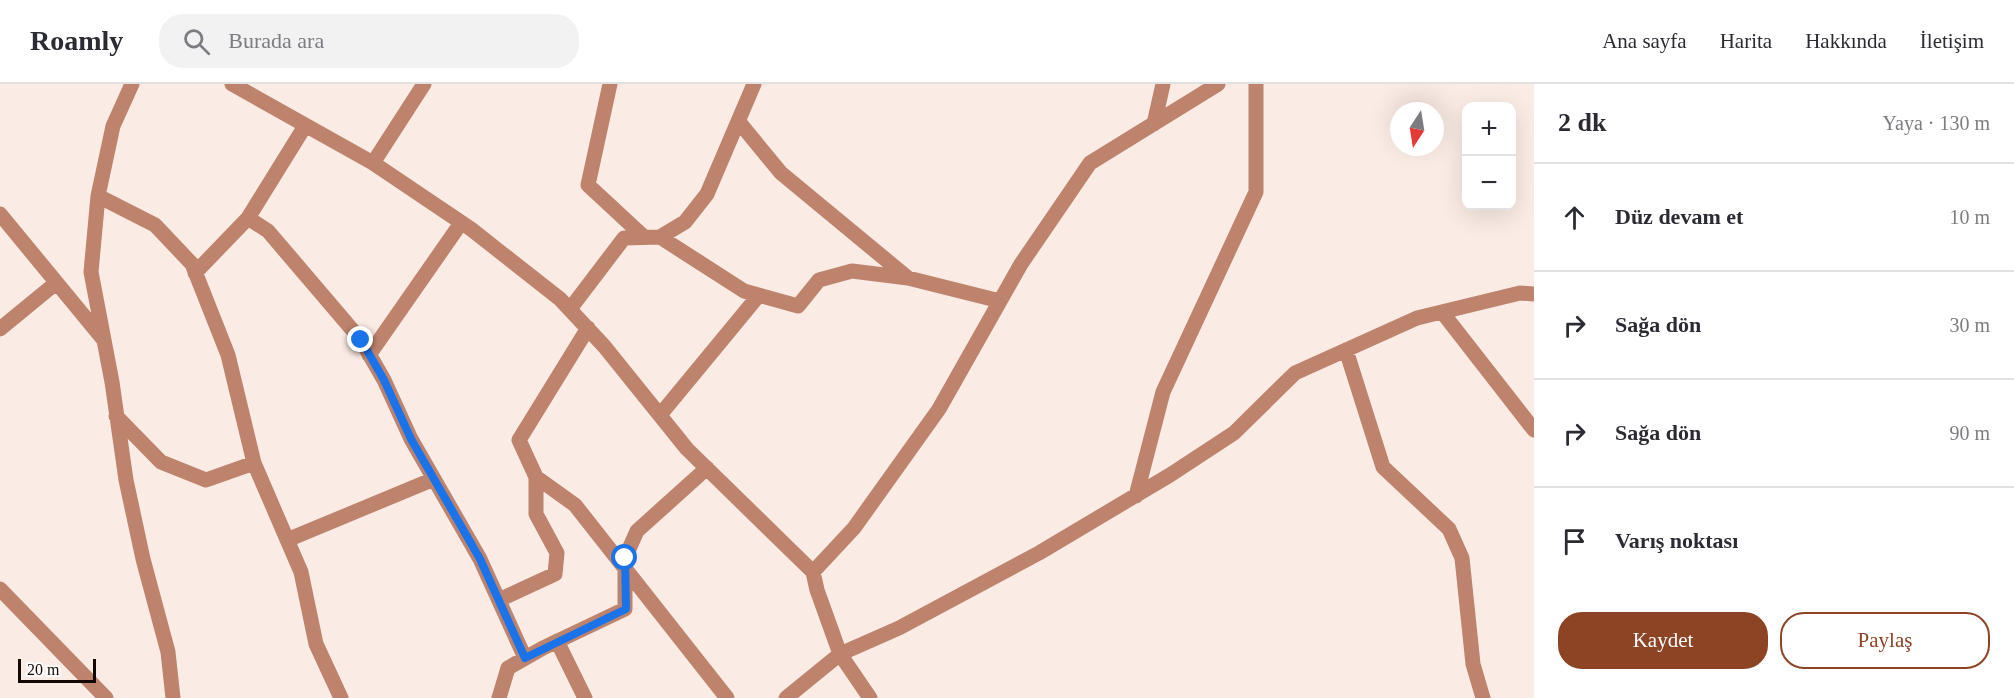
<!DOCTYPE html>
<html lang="tr">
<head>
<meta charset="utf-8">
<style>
  :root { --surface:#fff; --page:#f2f2f3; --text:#2b2b33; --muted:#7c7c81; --line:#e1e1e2; --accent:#8c4425 }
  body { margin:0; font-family:"Times New Roman",serif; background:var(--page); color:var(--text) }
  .controls { position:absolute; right:18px; top:18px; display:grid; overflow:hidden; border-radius:12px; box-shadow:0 6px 24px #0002 }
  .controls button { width:54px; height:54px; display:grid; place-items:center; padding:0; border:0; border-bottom:2px solid var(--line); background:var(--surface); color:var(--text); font:30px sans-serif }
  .compass { position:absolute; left:1390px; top:18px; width:54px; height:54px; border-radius:50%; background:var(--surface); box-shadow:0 6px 24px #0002; rotate:192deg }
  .scale { position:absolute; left:18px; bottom:15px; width:78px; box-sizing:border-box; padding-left:6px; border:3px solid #140804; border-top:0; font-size:16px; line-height:21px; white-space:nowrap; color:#140804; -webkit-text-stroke:4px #fcfcfc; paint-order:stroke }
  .stop { position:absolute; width:18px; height:18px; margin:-14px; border:4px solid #1a73e8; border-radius:50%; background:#fff }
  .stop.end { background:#1a73e8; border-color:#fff; box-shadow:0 2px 6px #0008 }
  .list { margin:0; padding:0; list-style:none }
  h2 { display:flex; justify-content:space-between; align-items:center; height:78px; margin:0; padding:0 24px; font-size:26px }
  h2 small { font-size:20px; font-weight:400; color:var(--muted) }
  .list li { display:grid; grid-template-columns:39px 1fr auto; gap:18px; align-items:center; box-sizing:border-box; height:108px; padding:0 24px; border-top:2px solid var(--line) }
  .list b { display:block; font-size:22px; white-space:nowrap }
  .list em { font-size:20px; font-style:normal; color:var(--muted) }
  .actions { display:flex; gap:12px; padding:18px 24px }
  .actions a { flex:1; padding:14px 0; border:2px solid var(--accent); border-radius:24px; text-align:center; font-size:21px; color:var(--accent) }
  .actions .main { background:var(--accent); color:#fff }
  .icon { flex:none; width:33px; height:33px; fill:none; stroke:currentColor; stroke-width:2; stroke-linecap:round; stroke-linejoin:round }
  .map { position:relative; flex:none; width:1534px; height:614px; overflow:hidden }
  header { display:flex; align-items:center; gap:36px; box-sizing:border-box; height:84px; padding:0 30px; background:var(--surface); border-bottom:2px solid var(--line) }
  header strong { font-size:28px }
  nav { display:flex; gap:33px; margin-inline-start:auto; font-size:21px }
  .search { width:420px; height:54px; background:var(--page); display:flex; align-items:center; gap:15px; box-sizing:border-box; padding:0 21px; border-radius:24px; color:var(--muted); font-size:22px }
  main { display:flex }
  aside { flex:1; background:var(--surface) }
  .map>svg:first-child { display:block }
</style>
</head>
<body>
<header>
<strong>Roamly</strong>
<div class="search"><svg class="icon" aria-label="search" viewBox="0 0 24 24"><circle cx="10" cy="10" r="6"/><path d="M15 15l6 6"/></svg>Burada ara</div>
<nav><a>Ana sayfa</a><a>Harita</a><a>Hakkında</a><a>İletişim</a></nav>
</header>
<main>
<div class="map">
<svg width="1534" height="614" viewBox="0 0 1534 614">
  <rect width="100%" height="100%" fill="#fbebe5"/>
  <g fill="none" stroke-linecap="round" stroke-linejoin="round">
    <!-- minor -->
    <path stroke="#bd836d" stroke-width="15" d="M132,0L113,42L98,112L91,188L112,298L126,396L143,475L168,568L173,614
      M232,0L373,79L471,145L560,215L604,262L687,365L813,488L817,506L840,570L870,614
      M610,0L588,101L644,153
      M739,38L781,89L908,194
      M1154,40L1163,0
      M373,79L424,0
      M98,112L155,141L192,180L228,271L254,379L301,488L316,560L341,614
      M0,130L103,255
      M248,134L268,147L361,256L384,296L411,355L480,475L525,574
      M660,153L685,138L707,110L754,0
      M195,189L248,134L305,42
      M570,225L624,154L660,153L744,207L798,222L819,196L852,187L908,194L1000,217
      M1442,228L1534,346
      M588,244L519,356L536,393L575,421L727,614
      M0,245L56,199
      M1346,266L1383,383L1449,445L1462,474L1473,580L1483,614
      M369,271L461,139
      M660,331L759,211
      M116,332L161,378L206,396L254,379
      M1136,412L1163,308L1256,108V0
      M287,456L434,395
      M813,488L854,444L939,325L1021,180L1090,79L1218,0
      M499,516L555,490L557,469L536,430V393
      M557,557L585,614
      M499,614L508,584L543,564L625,525V474L637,447L707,384
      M786,614L840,570L899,544L1039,469L1170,391L1234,349L1295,289L1417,234L1520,209L1534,210"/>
    <!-- tertiary -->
    <path stroke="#bd836d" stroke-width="15" d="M0,505L106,614"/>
  </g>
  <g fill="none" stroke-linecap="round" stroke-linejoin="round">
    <!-- route -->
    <path stroke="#1a73e8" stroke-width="8" d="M361,256L384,296L411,355L480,475L525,574L626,525L625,474"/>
  </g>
</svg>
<div class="controls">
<button>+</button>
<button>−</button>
</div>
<svg class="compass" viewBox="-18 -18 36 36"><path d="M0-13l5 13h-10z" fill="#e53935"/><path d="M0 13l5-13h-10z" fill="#7c7c81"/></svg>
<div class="scale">20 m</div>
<div class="stop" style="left:625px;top:474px"></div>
<div class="stop end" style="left:361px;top:256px"></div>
</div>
<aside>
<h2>2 dk<small>Yaya · 130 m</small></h2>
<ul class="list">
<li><svg class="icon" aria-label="ahead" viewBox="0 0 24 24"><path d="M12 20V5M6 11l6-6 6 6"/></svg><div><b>Düz devam et</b></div><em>10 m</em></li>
<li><svg class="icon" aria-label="right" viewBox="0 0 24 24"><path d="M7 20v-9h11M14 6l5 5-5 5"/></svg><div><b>Sağa dön</b></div><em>30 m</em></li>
<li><svg class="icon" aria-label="right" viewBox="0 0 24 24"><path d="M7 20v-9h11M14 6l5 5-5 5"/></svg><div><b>Sağa dön</b></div><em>90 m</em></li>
<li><svg class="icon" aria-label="arrive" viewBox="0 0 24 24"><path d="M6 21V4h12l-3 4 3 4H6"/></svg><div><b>Varış noktası</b></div></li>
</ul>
<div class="actions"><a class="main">Kaydet</a><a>Paylaş</a></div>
</aside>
</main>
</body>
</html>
